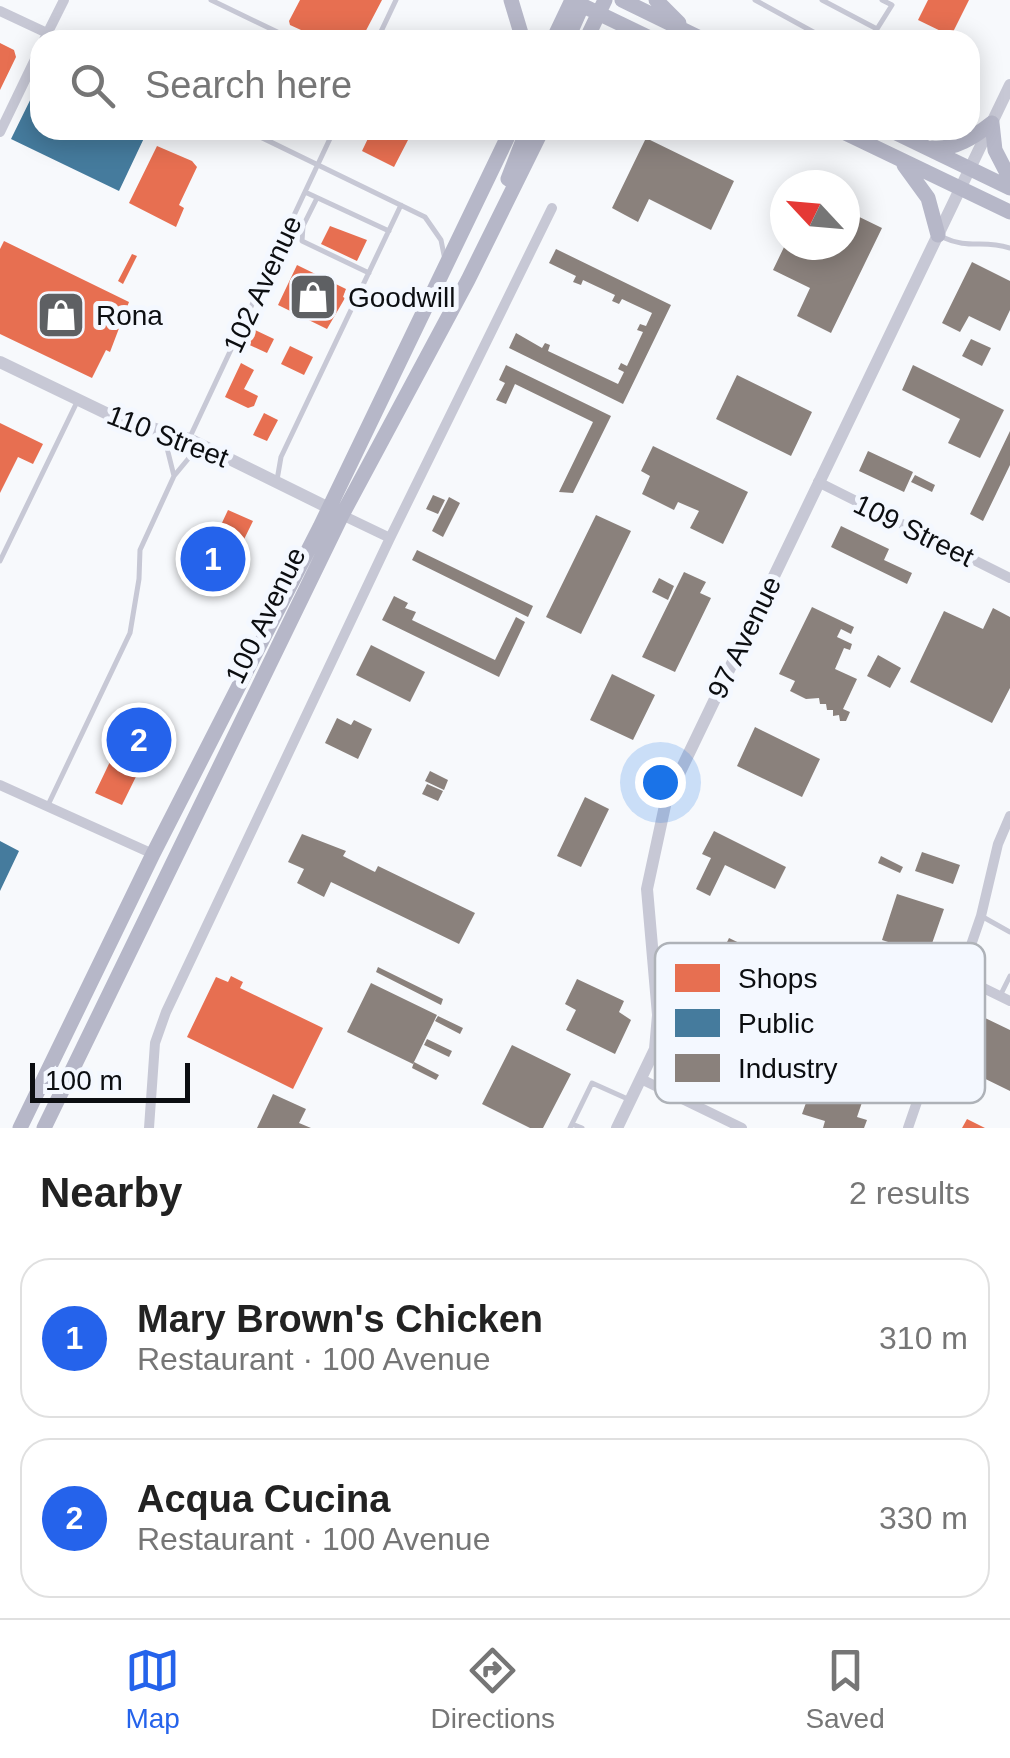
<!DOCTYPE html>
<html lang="en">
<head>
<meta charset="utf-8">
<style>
  :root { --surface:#fff; --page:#f2f2f2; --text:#222; --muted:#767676; --line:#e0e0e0; --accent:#2563eb }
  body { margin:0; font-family:Helvetica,sans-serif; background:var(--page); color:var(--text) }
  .compass { position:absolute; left:770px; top:170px; width:90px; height:90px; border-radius:50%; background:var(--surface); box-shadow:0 5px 25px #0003; rotate:296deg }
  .scale { position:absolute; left:30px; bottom:25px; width:160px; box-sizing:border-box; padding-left:10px; border:5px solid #0c0e11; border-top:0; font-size:28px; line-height:35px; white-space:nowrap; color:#0c0e11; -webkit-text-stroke:8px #f4f8ff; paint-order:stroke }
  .you { position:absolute; left:660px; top:782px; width:35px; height:35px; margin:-25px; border:8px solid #fff; border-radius:50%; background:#1a73e8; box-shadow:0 0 0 15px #1a73e833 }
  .badge { display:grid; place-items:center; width:65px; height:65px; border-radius:50%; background:var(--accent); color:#fff; font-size:32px; font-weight:700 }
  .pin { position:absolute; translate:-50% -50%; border:5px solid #fff; box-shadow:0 2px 10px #0006 }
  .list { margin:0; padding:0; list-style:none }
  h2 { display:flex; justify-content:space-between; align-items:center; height:130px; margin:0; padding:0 40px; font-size:42px }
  h2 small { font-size:32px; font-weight:400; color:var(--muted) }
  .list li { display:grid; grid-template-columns:65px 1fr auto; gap:30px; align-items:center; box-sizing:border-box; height:160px; margin:0 20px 20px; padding:0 20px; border:2px solid var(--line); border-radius:30px }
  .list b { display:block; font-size:38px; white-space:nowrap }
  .list p { margin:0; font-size:32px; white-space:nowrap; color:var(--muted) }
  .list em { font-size:32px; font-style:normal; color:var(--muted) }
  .icon { flex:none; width:55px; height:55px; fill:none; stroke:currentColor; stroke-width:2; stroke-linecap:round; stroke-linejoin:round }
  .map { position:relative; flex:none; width:1010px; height:1128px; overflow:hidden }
  .search { position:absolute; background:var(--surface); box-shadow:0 5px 25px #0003; left:30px; right:30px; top:30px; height:110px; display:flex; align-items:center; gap:25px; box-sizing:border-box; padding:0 35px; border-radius:30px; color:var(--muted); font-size:38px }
  .sheet { height:490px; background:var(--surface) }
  nav { display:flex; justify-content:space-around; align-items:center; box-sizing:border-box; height:140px; border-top:2px solid var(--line); background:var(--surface); font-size:28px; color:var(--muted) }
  nav a { display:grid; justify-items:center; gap:5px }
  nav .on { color:var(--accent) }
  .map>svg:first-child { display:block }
</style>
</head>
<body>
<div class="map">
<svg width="1010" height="1128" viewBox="0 0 1010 1128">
  <rect width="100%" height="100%" fill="#f7f9fc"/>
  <!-- shops -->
  <path fill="#e76f51" d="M300,0H382L361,40H323L290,25L289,21Z
    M928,0H969L951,36L918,20Z
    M0,43L14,50L16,57L0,90Z
    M372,130H388L408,140L394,167L362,151Z
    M157,146L192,161L197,167L179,205L184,208L176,227L129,203Z
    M330,226L367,240L357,261L321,244Z
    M4,241L129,302L110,352L106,350L92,378L0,334V249Z
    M132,254L137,256L123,284L118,281Z
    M297,265L346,289L343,297L345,298L327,329L278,305Z
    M251,328L274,339L267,353L243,342Z
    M290,346L313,357L304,375L281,364Z
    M241,363L254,370L244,389L258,396L254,406L248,408L225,397Z
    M264,413L278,420L267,441L253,435Z
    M0,423L43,444L33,464L18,457L0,493Z
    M228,510L253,521L229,570L205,559Z
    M130,720L158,732L122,805L95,793Z
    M231,976L243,982L240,988L323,1028L293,1089L187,1037L216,977L228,982Z
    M967,1119L985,1128H962Z"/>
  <!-- public -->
  <path fill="#457b9d" d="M40,80V130H132L145,136L119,191L11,139Z
    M0,841L19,851L0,891Z"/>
  <!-- industry -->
  <path fill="#8a817c" d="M646,138L734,181L711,230L649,199L638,222L612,208Z
    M845,210L882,228L831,333L797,316L810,288L773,270L785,245H845Z
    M556,249L671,305L623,404L509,348L516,333L542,348L545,343L550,345L548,351L618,384L624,372L618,369L621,363L627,366L643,332L637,330L640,324L646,326L652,313L622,299L619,304L612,301L615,295L583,280L581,285L573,282L576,276L549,263Z
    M972,262L1010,281V310L1000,331L969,316L960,332L942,323Z
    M971,339L991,348L982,366L962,356Z
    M506,365L611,416L573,493L559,492L593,422L515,384L506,404L496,400L505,383L499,380Z
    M913,365L1004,410L980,458L948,443L960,419L902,390Z
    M737,375L812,412L791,456L716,419Z
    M1010,431V465L983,521L970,514Z
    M653,446L748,492L723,544L690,528L699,511L678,502L674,510L642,494L650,476L641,471Z
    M868,451L913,472L904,492L859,471Z
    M915,475L935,485L932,492L911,482Z
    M433,495L445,500L438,514L426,509Z
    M449,497L460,503L443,537L432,531Z
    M596,515L631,531L581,634L546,617Z
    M841,526L889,549L884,560L912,573L907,584L831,547Z
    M417,550L533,606L528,617L412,560Z
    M684,572L706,582L700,593L711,598L675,672L642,657Z
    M659,578L674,586L668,600L652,592Z
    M394,596L408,603L405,608L416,612L412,620L495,660L516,617L525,622L499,677L382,620Z
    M812,607L854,627L851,634L841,629L837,637L852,644L850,650L844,648L835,669L857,679L843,709L850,712L846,721H840L839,715L833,716V710H827L826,704H820L819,698L806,699L790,691L795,681L779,674Z
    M993,608L1010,617V688L992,723L910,682L944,611L983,629Z
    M371,645L425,672L410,702L356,675Z
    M878,655L901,668L890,688L867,676Z
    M612,674L655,695L633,740L590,720Z
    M337,718L351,725L354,720L372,729L358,759L325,743Z
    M755,727L820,759L802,797L737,766Z
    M430,771L448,780L444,790L425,781Z
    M427,784L443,791L438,801L422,794Z
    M585,797L609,809L581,867L557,856Z
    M714,831L786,867L775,889L725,865L710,896L696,889L711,858L702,854Z
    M302,834L346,851L343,856L375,872L378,866L475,913L459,944L331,882L324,897L297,883L304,869L288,862Z
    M922,852L960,865L953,884L915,871Z
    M881,856L903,867L900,873L878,863Z
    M897,894L944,909L928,955L882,940Z
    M729,938L758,952L727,1014L699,1000Z
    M378,967L443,999L441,1005L376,972Z
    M577,979L624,1001L619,1012L631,1020L615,1054L566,1030L576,1010L565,1004Z
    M371,983L437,1015L413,1064L347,1032Z
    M438,1016L463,1028L460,1034L435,1021Z
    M983,1017L1010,1030V1091L959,1066Z
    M842,1037L880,1050L857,1117L867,1120L864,1128H823L825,1121L802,1114L807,1100L820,1104Z
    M427,1039L452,1051L449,1057L424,1045Z
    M512,1045L571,1074L543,1128H530L482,1104Z
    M414,1062L439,1075L436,1080L412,1068Z
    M273,1094L306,1109L299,1123L311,1128H257Z"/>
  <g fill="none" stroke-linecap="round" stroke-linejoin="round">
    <!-- service -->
    <path stroke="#c7c8d5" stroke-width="5" d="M211,0L294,40
      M755,0L828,40
      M822,0L877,29L892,5L882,0
      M50,35L61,40
      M377,40L396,0
      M871,40L877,29
      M246,130L425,217L441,240L445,260
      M305,192L389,231
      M317,198L303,226L302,241L369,273
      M942,237C970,250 982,239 1010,248
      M164,436L174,476
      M189,439L334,130
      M277,480L281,457L401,205
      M0,561L77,402
      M48,805L130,633L139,579L140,550L174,476L198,447
      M983,917L1010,932
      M1001,994L1010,976
      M572,1124L582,1128
      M570,1128L592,1083L630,1100"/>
    <!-- minor -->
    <path stroke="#c7c8d5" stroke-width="10" d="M0,11L47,33
      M44,40L64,0
      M0,132L40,49
      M818,482L1010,578
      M342,515L390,538
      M0,785L153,854
      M959,976L1010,1001
      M641,1079L742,1128
      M149,1128L155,1043L166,1012L390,538L552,208
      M908,1128L981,916L998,844L1010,816"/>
    <!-- tertiary -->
    <path stroke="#c7c8d5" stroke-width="12" d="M0,362L112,416L189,439L335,511
      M617,1128L655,1049L658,1015L647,889L666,801L1010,85"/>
    <!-- primary -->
    <path stroke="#b6b7c8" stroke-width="15" d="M511,0L523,40
      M571,0L654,40
      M622,0L704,40
      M656,0L679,23
      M553,40L572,0
      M567,40L579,13L580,0
      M586,40L605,0
      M992,123L995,150L1010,179
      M839,130L1010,212
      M890,130L1010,188
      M932,148C955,150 974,137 992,123
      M904,165L928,198L938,235
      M508,179L527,130
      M20,1128L153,854L320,527L511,130
      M44,1128L342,515L468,280L542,130"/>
  </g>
  <!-- icons -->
  <defs>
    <g id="shop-square" transform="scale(2.5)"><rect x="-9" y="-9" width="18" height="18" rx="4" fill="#5e6063" stroke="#f4f8ff"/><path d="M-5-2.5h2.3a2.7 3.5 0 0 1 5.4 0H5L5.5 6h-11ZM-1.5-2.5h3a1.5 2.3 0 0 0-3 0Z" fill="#fff"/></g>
  </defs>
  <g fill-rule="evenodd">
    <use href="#shop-square" x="313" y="297"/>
    <use href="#shop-square" x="61" y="315"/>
  </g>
  <g text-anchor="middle" stroke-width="10" stroke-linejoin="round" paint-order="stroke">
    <!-- street labels -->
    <g font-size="28" fill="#0c0e11" stroke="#f4f8ff">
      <text transform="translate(262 284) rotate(-65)" y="10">102 Avenue</text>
      <text transform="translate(168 436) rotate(21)" y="10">110 Street</text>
      <text transform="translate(914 530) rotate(26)" y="10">109 Street</text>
      <text transform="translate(265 615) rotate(-64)" y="10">100 Avenue</text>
      <text transform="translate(744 637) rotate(-64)" y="10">97 Avenue</text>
    </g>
    <!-- poi labels -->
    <g font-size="28" fill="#0c0e11" stroke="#f4f8ff" text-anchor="start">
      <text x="348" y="307">Goodwill</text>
      <text x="96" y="325">Rona</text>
    </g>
  </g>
  <!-- legend -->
  <rect x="655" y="943" width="330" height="160" rx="15" fill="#f4f8ff" stroke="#aeb2b8" stroke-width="2.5"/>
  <rect x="675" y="964" width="45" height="28" fill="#e76f51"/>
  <rect x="675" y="1009" width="45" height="28" fill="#457b9d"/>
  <rect x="675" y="1054" width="45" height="28" fill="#8a817c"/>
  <g font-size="28" fill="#0c0e11">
    <text x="738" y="988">Shops</text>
    <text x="738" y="1033">Public</text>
    <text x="738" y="1078">Industry</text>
  </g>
</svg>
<svg class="compass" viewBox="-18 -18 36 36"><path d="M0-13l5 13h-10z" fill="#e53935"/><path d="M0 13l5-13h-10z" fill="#767676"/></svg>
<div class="scale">100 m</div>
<div class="you"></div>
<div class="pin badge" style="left:213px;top:559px">1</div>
<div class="pin badge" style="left:139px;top:740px">2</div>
<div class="search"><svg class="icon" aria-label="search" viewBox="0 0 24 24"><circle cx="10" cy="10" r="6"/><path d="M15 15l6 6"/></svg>Search here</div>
</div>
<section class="sheet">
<h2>Nearby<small>2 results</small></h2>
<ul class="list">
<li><span class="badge">1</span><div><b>Mary Brown's Chicken</b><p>Restaurant · 100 Avenue</p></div><em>310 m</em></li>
<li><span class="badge">2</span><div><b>Acqua Cucina</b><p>Restaurant · 100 Avenue</p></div><em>330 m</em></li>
</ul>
</section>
<nav>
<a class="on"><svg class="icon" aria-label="map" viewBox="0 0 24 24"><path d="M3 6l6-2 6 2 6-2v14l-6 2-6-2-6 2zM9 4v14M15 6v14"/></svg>Map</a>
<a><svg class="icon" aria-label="directions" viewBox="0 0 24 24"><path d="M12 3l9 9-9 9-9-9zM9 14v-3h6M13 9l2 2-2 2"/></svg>Directions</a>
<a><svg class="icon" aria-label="saved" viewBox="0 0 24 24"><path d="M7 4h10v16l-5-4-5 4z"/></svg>Saved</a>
</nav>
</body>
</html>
